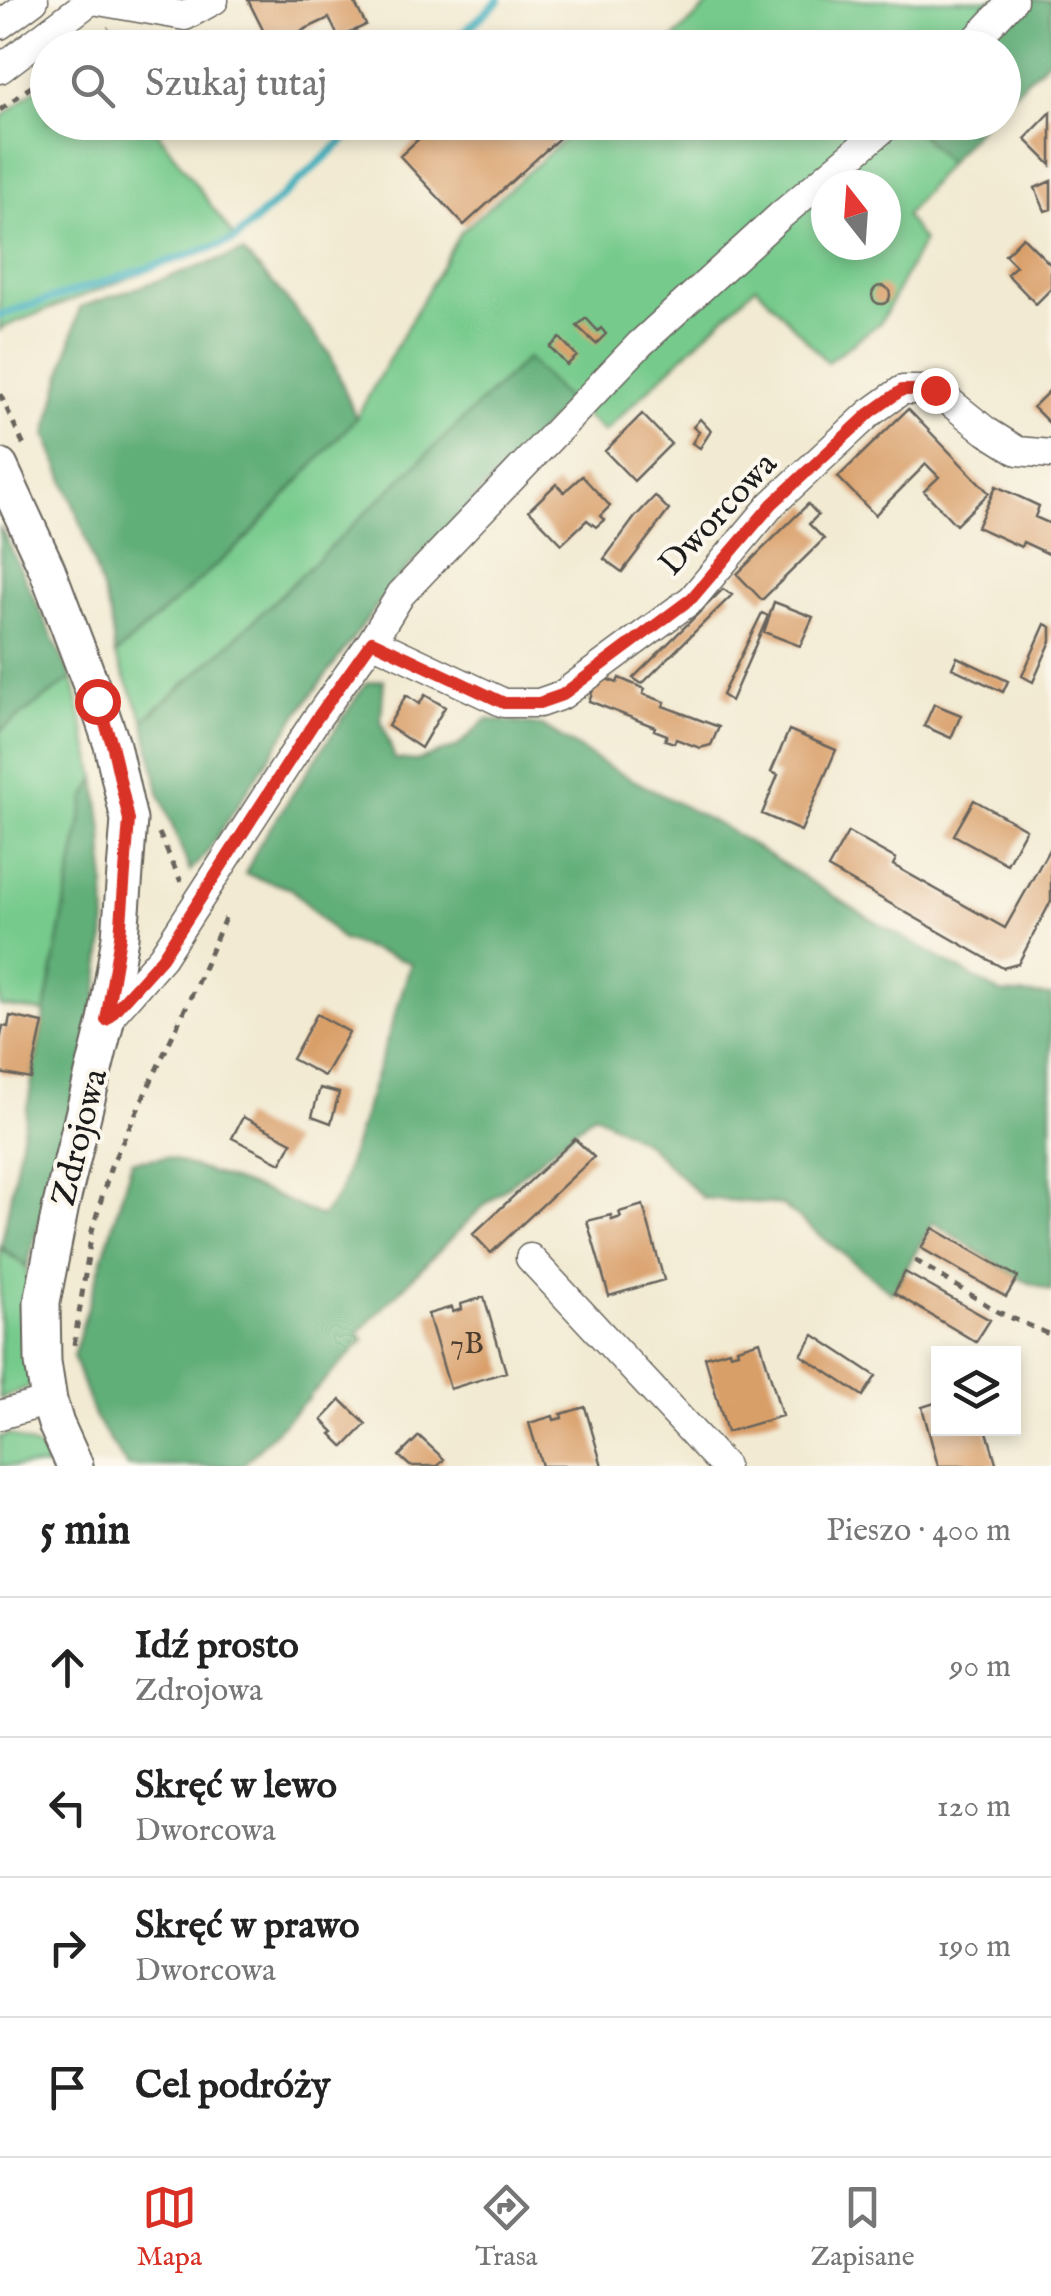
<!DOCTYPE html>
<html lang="pl">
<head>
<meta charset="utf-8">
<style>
  :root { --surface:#fff; --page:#f2f2f2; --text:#222; --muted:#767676; --line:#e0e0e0; --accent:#d93025 }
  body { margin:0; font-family:"IM FELL English",serif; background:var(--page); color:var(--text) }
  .controls { position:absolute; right:30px; bottom:30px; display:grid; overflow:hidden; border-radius:0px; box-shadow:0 5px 15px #0003 }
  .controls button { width:90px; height:90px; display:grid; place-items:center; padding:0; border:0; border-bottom:2px solid var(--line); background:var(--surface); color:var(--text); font:50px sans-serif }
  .compass { position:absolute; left:811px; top:170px; width:90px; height:90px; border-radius:50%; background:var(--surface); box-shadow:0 5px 15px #0003; rotate:343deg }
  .stop { position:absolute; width:30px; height:30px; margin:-22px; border:8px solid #d93025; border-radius:50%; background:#fff }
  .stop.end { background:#d93025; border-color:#fff; box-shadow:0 2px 10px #0008 }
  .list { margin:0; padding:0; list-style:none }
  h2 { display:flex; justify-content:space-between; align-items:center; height:130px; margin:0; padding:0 40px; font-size:42px }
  h2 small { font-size:32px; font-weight:400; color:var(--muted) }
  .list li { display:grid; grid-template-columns:65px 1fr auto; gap:30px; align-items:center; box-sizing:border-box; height:140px; padding:0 40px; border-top:2px solid var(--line) }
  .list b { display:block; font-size:38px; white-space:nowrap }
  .list p { margin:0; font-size:32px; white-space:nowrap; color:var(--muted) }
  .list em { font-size:32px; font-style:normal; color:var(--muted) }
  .icon { flex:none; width:55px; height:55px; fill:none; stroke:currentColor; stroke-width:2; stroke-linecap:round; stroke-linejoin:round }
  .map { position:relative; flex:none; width:1051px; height:1466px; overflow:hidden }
  .search { position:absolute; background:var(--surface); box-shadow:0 5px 15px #0003; left:30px; right:30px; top:30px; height:110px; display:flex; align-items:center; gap:25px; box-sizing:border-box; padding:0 35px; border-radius:55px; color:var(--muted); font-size:38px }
  .sheet { height:690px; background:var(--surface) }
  nav { display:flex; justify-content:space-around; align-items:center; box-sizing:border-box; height:140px; border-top:2px solid var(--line); background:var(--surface); font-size:28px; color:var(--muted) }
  nav a { display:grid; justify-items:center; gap:5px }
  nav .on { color:var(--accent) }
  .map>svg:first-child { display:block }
</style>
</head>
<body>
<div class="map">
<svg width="1051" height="1466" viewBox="0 0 1051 1466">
  <rect width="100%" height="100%" fill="#fbf7ec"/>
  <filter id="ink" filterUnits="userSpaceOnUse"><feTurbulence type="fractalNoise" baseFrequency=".01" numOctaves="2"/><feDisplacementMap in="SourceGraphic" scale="20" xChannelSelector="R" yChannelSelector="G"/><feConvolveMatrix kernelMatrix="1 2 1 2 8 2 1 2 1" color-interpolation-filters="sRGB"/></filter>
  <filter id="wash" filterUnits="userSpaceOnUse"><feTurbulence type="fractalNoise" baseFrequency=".0048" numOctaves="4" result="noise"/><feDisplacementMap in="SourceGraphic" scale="40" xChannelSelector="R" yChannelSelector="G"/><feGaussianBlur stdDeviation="2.25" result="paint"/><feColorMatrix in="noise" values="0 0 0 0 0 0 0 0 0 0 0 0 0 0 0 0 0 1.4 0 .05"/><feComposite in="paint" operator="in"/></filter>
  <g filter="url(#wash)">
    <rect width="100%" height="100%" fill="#f2ead2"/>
    <!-- green -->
    <path fill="#76ca8c" stroke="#497354" stroke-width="2.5" fill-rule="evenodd" d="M713,0H990L947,47L664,48Z
      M47,79L48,122L151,123L234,237L1,328L0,332V119Z
      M582,123H910L948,163L905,216L923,241L881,322L827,362L756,286L604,432L569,402L222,651L144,720L115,655L248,537L356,418L460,233ZM826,185H886V245H826Z
      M72,678L96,778L85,800L45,1012L0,1006V731Z
      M0,1249L27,1267L31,1386L0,1399Z
      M9,1434L42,1450L48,1466H0V1437Z"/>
    <!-- forest -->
    <path fill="#60ae78" stroke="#3e654a" stroke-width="2.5" d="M990,0H1051V57L1004,102V48H947Z
      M910,123H983L948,163Z
      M243,252L279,290L330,354L356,418L248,537L115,655L110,616L82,526L46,435L80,307Z
      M527,358L569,402L392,585L297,715L205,855L190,871L159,792L144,720L222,651Z
      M0,526L72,678L0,731Z
      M384,680L381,720L395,759L416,761L457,747L487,719L542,726L607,766L727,829L869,918L1001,993L1051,996V1291L1022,1280L933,1222L892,1293L782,1205L703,1198L646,1143L594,1114L478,1211L358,1333L364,1340L242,1466H127L94,1417L73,1356L132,1161L166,1157L269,1193L321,1217L339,1193L411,963L342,940L292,889L245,874L260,843L366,683Z
      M96,778L103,831L106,922L94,1022L27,1267L1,1247L85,799Z"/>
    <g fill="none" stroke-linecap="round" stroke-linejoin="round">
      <!-- stream -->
      <path stroke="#42b0be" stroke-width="8" d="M447,48L499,0
        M0,315L233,241L364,122"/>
    </g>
    <g id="blocks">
      <!-- building -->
      <path fill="#d99f69" d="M248,0H353L366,25L339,38L329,18L301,31L306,40L291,48H272Z
        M1051,112V165L1025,139Z
        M437,122H561L568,130L464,225L400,156Z
        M1051,181V209L1045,211L1035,188Z
        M1023,237L1051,265V289L1036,304L1007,274L1016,266L1005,255Z
        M872 295a9 9 0 1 1 18 0a9 9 0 1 1-18 0Z
        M586,318L598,331L601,328L606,334L596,344L577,326Z
        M560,338L577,356L567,365L550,347Z
        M1051,389V425L1033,407Z
        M908,409L989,493L956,525L924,491L939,477L926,464L875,515L838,477Z
        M642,414L671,444L634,481L605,451Z
        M700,419L711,431L700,448L692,443L699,432L693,427Z
        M582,476L610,506L600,516L604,520L596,527L587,520L562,544L529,510L556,484L564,492Z
        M996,486L1039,506L1035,517L1051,524V555L1023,542L1021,547L977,527Z
        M655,496L669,510L622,572L604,559L635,517Z
        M808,504L818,515L809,524L824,539L762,600L737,574Z
        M723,589L732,595L642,684L633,678Z
        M774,602L813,617L800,646L764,632Z
        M762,613L768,616L731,701L722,695Z
        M1045,624L1051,627V641L1033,682L1022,676Z
        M957,657L1008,681L1003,692L952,668Z
        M598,676L617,683L619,678L645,689L643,694L665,702L663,706L719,727L711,745L700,748L676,739L674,743L665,740L667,735L654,730L655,727L589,701Z
        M406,695L419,704L425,695L445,707L421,748L388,726Z
        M934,704L961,715L951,738L924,726Z
        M789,730L836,750L801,831L762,814L778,775L771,772Z
        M974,800L1026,829L1007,864L954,835Z
        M848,832L896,859L893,865L1005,928L1051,846V901L1018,964L1003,968L828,868Z
        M317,1014L349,1032L324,1076L292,1059Z
        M10,1016L43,1023L31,1079L0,1073V1041L3,1026L8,1027Z
        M320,1088L339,1093L331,1123L312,1116Z
        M243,1117L292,1142L281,1163L232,1138Z
        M575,1139L594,1157L491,1253L473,1234Z
        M643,1205L664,1280L609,1296L587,1221L611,1215L612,1220L621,1217L619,1212Z
        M933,1228L1018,1277L1006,1297L921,1248Z
        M905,1272L990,1320L976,1342L894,1293Z
        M484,1297L506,1372L450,1389L428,1314L452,1307L453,1312L462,1309L461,1304Z
        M814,1335L876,1376L863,1396L801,1355Z
        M760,1341L782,1416L727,1432L705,1357L729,1350L730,1354L738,1352L737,1348Z
        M341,1400L366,1424L344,1447L331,1434L334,1432L322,1420Z
        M938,1402V1428H986L997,1466H938L922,1407Z
        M585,1407L602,1466H542L529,1423L553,1416L554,1420L562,1418L561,1414Z
        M419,1436L444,1459L438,1466H410L399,1456Z"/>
    </g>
  </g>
  <g filter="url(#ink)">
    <use href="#blocks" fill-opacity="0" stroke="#67645c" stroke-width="2.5"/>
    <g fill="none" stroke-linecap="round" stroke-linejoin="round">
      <!-- minor casing -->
      <g stroke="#67645c" stroke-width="31">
        <path id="minor" d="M93,0L185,16L214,0
          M0,25L34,0
          M968,48L1013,0
          M0,69L91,0
          M372,641L504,703H539L562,695L692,599L772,504L870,413L902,390H935L986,431L1018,451L1051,454
          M106,1021L162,957L315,721L372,641L401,594L640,344L780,216L891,122
          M530,1258L724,1466
          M0,1415L49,1401"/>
      </g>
      <!-- major casing -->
      <g stroke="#67645c" stroke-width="39">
        <path id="major" d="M0,467L47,569L97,701L112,745L129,820L120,937L106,1021L61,1205L42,1302L43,1362L49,1401L56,1424L75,1466"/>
      </g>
      <!-- path -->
      <path stroke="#67645c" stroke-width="5" stroke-dasharray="8 8" stroke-linecap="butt" d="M83,48L109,28
        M0,110L48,74
        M0,394L24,446
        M159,833L181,882
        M915,1260L998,1312L1051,1335
        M74,1345L92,1231L111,1166L194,990L225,918L219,914"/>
      <!-- minor -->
      <use href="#minor" stroke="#fff" stroke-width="28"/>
      <!-- major -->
      <use href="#major" stroke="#fff" stroke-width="35"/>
    </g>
  </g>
  <g fill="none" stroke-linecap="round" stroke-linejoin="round" filter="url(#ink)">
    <!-- route -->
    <path stroke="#d93025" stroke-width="12" d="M97,701L112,744L129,820L120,937L106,1020L162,958L315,721L372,641L504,703H539L562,695L692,598L772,504L870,413L902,390H935"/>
  </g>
  <g text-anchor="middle" stroke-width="8" stroke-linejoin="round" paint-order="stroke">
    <!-- number labels -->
    <g font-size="30" fill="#4b3d2f">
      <text x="467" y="1353">7B</text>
    </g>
    <!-- street labels -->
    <g font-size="35" fill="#1c1c1c" stroke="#fbf7ec">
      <text transform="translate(717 513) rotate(-47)" y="12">Dworcowa</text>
      <text transform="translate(78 1137) rotate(-76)" y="12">Zdrojowa</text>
    </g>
  </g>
</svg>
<div class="controls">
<button><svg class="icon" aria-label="layers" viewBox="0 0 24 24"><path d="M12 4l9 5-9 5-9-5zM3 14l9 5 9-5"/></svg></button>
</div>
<svg class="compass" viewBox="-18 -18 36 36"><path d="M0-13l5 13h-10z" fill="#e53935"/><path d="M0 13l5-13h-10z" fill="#767676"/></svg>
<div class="stop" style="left:97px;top:701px"></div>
<div class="stop end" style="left:935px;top:390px"></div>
<div class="search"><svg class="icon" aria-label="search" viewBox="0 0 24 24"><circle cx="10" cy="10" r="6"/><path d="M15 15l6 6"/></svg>Szukaj tutaj</div>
</div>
<section class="sheet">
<h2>5 min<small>Pieszo · 400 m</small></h2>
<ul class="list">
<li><svg class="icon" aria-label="ahead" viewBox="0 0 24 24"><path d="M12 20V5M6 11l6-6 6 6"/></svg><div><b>Idź prosto</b><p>Zdrojowa</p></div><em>90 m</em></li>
<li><svg class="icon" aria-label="left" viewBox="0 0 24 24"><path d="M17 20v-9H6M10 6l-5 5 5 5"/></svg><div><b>Skręć w lewo</b><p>Dworcowa</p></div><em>120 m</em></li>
<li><svg class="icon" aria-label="right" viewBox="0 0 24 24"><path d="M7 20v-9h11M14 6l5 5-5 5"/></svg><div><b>Skręć w prawo</b><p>Dworcowa</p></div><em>190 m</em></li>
<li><svg class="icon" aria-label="arrive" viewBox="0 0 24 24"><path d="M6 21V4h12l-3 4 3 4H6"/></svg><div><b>Cel podróży</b></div></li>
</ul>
</section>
<nav>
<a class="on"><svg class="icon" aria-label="map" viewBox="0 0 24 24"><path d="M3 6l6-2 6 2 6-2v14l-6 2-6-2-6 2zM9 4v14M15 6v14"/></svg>Mapa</a>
<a><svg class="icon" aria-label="directions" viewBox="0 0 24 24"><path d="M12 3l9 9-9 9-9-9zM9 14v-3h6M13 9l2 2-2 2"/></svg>Trasa</a>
<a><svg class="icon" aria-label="saved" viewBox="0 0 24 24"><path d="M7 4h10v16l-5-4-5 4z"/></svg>Zapisane</a>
</nav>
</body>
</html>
